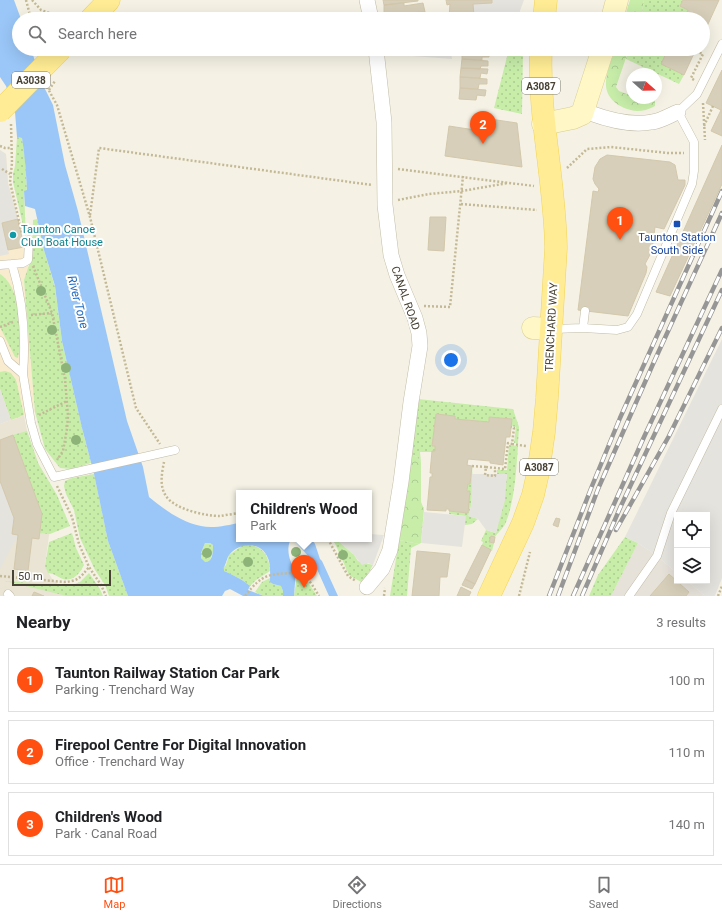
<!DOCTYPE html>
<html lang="en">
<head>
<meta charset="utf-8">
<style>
  :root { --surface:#fff; --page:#f2f2f2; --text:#202124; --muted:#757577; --line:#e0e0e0; --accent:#ff5012 }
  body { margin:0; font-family:Roboto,sans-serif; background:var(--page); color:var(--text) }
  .controls { position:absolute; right:12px; bottom:12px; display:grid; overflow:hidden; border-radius:0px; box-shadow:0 4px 16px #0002 }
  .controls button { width:36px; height:36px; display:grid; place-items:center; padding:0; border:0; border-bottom:1px solid var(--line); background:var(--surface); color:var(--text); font:20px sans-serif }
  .compass { position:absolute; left:626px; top:68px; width:36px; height:36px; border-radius:50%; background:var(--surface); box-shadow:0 4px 16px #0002; rotate:110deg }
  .scale { position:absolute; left:12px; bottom:10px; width:99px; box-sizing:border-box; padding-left:4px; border:2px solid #484234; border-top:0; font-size:11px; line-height:14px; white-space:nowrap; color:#484234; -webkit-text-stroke:3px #fff; paint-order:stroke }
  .you { position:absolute; left:451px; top:360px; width:14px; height:14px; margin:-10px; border:3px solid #fff; border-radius:50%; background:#1a73e8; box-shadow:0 0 0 6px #1a73e833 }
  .badge { display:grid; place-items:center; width:26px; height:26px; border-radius:50%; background:var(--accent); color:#fff; font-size:13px; font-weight:700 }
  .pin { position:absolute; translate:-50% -33px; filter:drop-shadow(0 1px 2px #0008) }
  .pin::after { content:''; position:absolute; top:21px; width:14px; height:12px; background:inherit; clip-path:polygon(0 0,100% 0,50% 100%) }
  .popup { position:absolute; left:236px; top:490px; width:136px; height:52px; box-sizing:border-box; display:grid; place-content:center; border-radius:0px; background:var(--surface); filter:drop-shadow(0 1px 3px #0005); font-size:13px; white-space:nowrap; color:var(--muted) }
  .popup b { font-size:15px; color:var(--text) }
  .popup::after { content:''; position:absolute; left:50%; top:100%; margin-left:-8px; border:8px solid transparent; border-top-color:var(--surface) }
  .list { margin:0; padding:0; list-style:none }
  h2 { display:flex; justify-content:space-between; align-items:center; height:52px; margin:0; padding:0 16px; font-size:17px }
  h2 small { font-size:13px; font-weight:400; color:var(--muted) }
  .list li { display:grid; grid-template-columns:26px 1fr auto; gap:12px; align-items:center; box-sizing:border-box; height:64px; margin:0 8px 8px; padding:0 8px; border:1px solid var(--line); border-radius:0px }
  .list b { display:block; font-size:15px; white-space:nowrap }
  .list p { margin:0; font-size:13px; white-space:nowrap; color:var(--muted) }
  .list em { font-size:13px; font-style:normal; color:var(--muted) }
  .icon { flex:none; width:22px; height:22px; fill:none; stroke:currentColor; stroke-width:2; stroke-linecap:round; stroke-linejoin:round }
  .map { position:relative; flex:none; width:722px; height:596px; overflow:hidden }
  .search { position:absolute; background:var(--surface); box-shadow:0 4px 16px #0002; left:12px; right:12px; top:12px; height:44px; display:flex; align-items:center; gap:10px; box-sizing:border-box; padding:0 14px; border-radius:22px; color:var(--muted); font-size:15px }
  .sheet { height:268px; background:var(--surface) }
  nav { display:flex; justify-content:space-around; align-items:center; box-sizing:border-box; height:56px; border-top:1px solid var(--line); background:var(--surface); font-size:11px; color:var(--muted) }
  nav a { display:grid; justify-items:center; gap:2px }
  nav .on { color:var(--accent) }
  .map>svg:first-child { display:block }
</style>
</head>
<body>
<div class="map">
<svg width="722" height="596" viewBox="0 0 722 596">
  <defs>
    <pattern id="green-dots" width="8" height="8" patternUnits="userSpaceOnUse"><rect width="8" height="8" fill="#c7eda9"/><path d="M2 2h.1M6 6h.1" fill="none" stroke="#accc92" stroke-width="1.8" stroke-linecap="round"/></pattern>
    <pattern id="forest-crowns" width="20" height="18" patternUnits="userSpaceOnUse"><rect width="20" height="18" fill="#c7eda9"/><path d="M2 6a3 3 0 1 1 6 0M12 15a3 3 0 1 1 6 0" fill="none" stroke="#accc92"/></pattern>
  </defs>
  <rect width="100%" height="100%" fill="#f5f2e5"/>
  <!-- residential -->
  <path fill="#e9e4d3" d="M24,415L27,431L53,505L45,566L52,579L59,585L67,596H0V424Z"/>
  <!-- commercial -->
  <path fill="#f9ebce" d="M0,150L6,154L8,183L18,219L2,223L8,250L24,247L29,269L24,280L35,412L0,424Z"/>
  <!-- industrial -->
  <path fill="#e6e2da" d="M638,543L657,556L677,573V581H687L705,596H611Z"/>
  <!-- green -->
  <path fill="url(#green-dots)" d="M644,0H683L680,6L688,10L684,19H641Z
    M509,49H523L522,114L494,108Z
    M629,49H668L684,75L679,84L626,59Z
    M17,137L22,138L25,157L27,191H24L26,238L13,182V174L15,166Z
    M37,219L44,250L55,287L62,341L82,428L91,463L71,469L60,468L45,449L35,412L24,280L32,256L33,220Z
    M0,274C22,288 22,334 18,358L15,357L0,327Z
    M5,371L11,373L16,380L24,415L11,420L0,389V372Z
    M418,399L513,409L519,427L518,443H514L516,427L511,426L512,419L490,417L489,422L455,419V416L436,414L432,446H435V451H432V452H420L421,462L417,457L409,453Z
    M27,431L38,463L57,495L70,526L50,534L39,533L42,514L13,435Z
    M509,445L518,446C516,471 515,499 506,522C504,528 498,532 495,537H491L489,542L494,543L492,551L482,545L483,542L481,541L486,530L496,533L507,475L497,474V470H507Z
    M472,466C473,483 473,499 469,516L478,519L472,524L465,525V516L449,514V511L468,513V484H470Z
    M94,474L108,541L128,596H109L105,585L95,570L80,538L74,510L66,494L64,486L65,481L72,478Z
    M72,533L76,548L84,565C80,573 73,582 63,579C57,577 56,574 48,573L45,566L49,542Z
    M625,537L638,543L611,596H589L598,575Z
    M333,539H336L354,555L358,561L373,565L363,582H361L349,575Z
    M399,540L419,544L411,548L407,596H390Z
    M205,543H210L213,545V552L210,560L205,563L201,558V553Z
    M243,545C261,544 269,553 270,571L256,580L250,586C242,579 233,575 224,571V567L226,565L229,555Z
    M89,573L100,589L103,596H67L5,581L70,586L80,582Z
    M297,575H300L308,582L317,596H294Z
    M270,578V582L273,584L281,586L283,591V596H264L255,592L262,582Z"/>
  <!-- forest -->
  <path fill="url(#forest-crowns)" d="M630,0H644L641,19H624Z
    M615,49H629L616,87L619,91L632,96V98L649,102L655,98V106C650,109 643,111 637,111C623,110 607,101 606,86C605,74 612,60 615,49Z
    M409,453L417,457L421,462V502L424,509L421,543L419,544L399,540Z"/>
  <!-- parking -->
  <path fill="#e5e3de" d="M492,0H524L517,19H447V17L474,15L473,4L492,3Z
    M390,49H446L451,51L452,59L386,54V52Z
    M0,150L6,154L8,183L18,219L2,223L9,254L0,256Z
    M722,339V578L715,596H705L687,581H707V515H677V573L657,556L638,543L625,537Z
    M0,389L11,420L0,424Z
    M472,474H507L505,500L496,533L486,530L478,519L468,516L471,506Z
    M0,481L14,518L12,534L18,535L0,569Z
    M424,512L466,516L462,547L421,543Z
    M369,534L384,535L373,565L368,563L362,565L354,555L336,539H369Z"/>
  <!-- water -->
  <path fill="#9ac7f8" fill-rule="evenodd" d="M0,0H14L21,19H19V49H31L43,85L53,105L65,165L78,211L127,421L143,467L149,497C165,510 181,522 201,526C213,529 228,525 239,523V539H312L315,544L320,559L322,561L338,596H329L312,558L308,556L294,540L290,541C286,550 290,564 296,570L294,596H283V591L281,586L273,584L270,582C270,574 271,563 267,556C260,542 240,542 230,554C227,557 227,561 225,565C223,570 224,565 224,571C233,575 242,579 250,586L248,590L264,596H243L230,589L225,591L222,596H128L108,541L94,474L82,428L62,341L55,286L44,250L35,209L25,206L24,191L27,190C26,173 25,156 22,138L17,137L15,112L6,86L0,77ZM205,543H210L213,545C213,552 213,562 205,562L201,558V553Z"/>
  <!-- building -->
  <path fill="#d7cfb9" stroke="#d3c8ac" d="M383,0H418V1L384,5Z
    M446,0H492V3L473,4L474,15L449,17L450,4L447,5Z
    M683,0H719L703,35V19H684L688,10L680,6Z
    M404,3V6L423,3L425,12L384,14V5Z
    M405,13L406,19H385L384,14Z
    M462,49H482V53L462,51Z
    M668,49H696L684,75L661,64Z
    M462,51L489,53V57H482V60L462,59Z
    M462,59L488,61V66H481L480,69L461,68Z
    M461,68L488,69L487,74L481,73L480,78L460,77Z
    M722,70V136L711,131L721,110L706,103Z
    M460,77L487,79V84H479L478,89L460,88Z
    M460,88L486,90L485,96L477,95L476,100L459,99Z
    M490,119L517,123L522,167L445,156L449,126L488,132Z
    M722,145V184L670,296L656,292Z
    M607,155L670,162L675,165L678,180H685V185L664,229L655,227L652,251L645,264L647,267L646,273L628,316L578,310L593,191L598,192L599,189L595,184L593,179L595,167L600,159Z
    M430,217H446L444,251L428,250Z
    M18,219L24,247L8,250L2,223Z
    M436,414L455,416V419L489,422V417L512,419L510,437H506L503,465L490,463V461L468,459L467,465L472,466L470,484H468L467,491H470L468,513L449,511V509H446V511L427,510L430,477H432V473H430L432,451H435V446H432Z
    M13,435L42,514L39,539L32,538L28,571L14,569L18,535L12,534L14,518L0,481V440Z
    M556,518L560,519L558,527L553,525Z
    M491,536L495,537L494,543L489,542Z
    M482,545L491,550L475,584L465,579Z
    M417,551L450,554L447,577H440L439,596H412Z
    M669,574L689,592L686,596H650Z
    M465,579L475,584L472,589L462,585Z
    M461,587L471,592L469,596H457Z
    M34,592L44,596H32Z"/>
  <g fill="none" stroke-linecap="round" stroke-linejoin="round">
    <!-- lane casing -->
    <g stroke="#c1bba7" stroke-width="9">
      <path id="lane" d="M12,264L23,263L28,260L29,240
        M0,265L12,264C23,300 26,337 23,374
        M583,328L585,311
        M553,329L583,328L617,330L628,327L637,314L692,184L694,171V142L678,112L697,94L722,44
        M0,341L8,361L23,374L31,423L37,444L54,477L175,450
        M8,594L10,596
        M629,596L657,556L671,513L722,409"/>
    </g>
    <!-- street casing -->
    <g stroke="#c1bba7" stroke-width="16">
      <path id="street" d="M367,0L371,19
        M585,106L590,113C609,120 631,126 652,122C661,121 670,115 678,112
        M367,587L382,569L390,550L401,482L411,402L420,346L419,333L415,318L397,275L391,255L385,205L384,122L376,49"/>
    </g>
    <!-- secondary casing -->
    <g stroke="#d9ce90" stroke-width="23">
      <path id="secondary" d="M612,19L617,0
        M543,124L573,118L582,114L603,49
        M533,328L550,329"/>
    </g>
    <!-- primary casing -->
    <g stroke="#f1d457" stroke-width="23">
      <path id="primary" d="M91,19L109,0
        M544,19L546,0
        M489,596L523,523L533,495L538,473L544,432L547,398L556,248C555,181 538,116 541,49"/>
    </g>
    <!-- path -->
    <path stroke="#c4b996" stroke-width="2.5" stroke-dasharray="2 2" stroke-linecap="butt" d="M26,0L31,19
      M32,0L41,10L66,19
      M694,80L691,78L703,54L695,51
      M47,87L57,105L90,217L136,408L160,444
      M49,90L55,81
      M703,103L705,140
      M11,124L12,163L10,182L22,234
      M704,126L713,106
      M0,146L5,148H11
      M567,168L587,149L611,147L668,153H684
      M2,169L10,174
      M398,169L534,186
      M398,200L429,194L462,191L508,183
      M461,204L537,210
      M90,215L99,148L372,185
      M33,266L52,313L65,379L68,416L67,429L63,451L57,460
      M424,306L450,307L463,176
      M31,315L52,313
      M0,327L13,322
      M39,415L67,401
      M512,444L526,446
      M164,462C162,472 159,486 166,496C174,509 205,516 220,516C226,515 233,514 239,513
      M472,466L486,467L485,475L495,476V468
      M486,467L505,469L508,443L512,444L514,428L511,427
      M57,486L72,517L79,544L89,567L101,585L106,596
      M328,539L348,576L356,581
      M0,576L64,582C78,581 80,578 89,567
      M245,596C263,573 269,574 297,573C307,574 314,588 319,596
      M384,596L385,588
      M519,596L530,552
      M718,596L722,586"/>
    <!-- lane -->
    <use href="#lane" stroke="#fff" stroke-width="8"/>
    <!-- street -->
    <use href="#street" stroke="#fff" stroke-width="15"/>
    <!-- secondary -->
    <use href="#secondary" stroke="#fff7c5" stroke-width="22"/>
    <!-- primary -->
    <use href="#primary" stroke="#ffec94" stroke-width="22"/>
    <!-- rail casing -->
    <g stroke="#969696" stroke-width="4.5">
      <path id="rail" d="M616,530L669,436L722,328
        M549,596L592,486L620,418L722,191
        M558,596L598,489L653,364L722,213
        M573,596L644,437L722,270
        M582,596L620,508L722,290"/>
    </g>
    <!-- rail -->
    <use href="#rail" stroke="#fff" stroke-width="3" stroke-dasharray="9" stroke-linecap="butt"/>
    <!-- primary-bridge casing -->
    <g stroke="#f1d457" stroke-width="23" stroke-linecap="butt">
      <path id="primary-bridge" d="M0,111L61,49"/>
    </g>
    <!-- primary-bridge -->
    <use href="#primary-bridge" stroke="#ffec94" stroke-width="22"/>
  </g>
  <!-- trees -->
  <g fill="#8eb379">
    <circle cx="41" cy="291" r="5"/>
    <circle cx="52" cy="330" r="5"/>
    <circle cx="66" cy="368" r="5"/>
    <circle cx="76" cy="440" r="5"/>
    <circle cx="296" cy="552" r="5"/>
    <circle cx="207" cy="553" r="5"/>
    <circle cx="343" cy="555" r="5"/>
    <circle cx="248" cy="562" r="5"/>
    <circle cx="298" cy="566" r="5"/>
  </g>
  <!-- markers -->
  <rect fill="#1a4fb4" stroke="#fff" stroke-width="1.5" x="673" y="220" width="8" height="8" rx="2"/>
  <circle fill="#0f9aa8" stroke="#fff" stroke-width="1.5" cx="13" cy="235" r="4"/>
  <g text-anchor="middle" stroke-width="4" stroke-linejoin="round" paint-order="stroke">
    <!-- shield labels -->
    <g fill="#fff" stroke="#7f7b71" stroke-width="1">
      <rect x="12" y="72" width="38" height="16" rx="3"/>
      <rect x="522" y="78" width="38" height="16" rx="3"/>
      <rect x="520" y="459" width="38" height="16" rx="3"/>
    </g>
    <g font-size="10" font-weight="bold" fill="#484234">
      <text x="31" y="84">A3038</text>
      <text x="541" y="90">A3087</text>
      <text x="539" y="471">A3087</text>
    </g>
    <!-- culture labels -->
    <g font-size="11" fill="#0d838f" stroke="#fff" text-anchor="start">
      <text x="21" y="233">Taunton Canoe<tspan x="21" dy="13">Club Boat House</tspan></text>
    </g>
    <!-- transit labels -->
    <g font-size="11" fill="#164399" stroke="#fff">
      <text x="677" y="241">Taunton Station<tspan x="677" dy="13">South Side</tspan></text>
    </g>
    <!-- street labels -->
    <g font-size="11" fill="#484234" stroke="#fff">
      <text transform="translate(406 298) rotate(71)" y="4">CANAL ROAD</text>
      <text transform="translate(551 327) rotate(-87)" y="4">TRENCHARD WAY</text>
    </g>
    <!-- water labels -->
    <g font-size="12" font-style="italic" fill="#216bc0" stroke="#fff">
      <text transform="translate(78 302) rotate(76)" y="4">River Tone</text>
    </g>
  </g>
</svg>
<div class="controls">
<button><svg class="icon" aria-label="locate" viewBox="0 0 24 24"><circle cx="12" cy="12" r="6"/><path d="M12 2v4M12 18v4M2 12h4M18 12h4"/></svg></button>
<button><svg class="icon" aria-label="layers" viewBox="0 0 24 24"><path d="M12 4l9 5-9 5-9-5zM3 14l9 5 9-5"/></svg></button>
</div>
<svg class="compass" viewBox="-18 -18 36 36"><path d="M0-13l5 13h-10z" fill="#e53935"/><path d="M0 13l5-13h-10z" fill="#757577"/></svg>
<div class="scale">50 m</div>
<div class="you"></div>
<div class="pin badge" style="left:620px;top:240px">1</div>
<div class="pin badge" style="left:483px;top:144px">2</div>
<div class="pin badge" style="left:304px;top:588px">3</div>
<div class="popup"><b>Children's Wood</b>Park</div>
<div class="search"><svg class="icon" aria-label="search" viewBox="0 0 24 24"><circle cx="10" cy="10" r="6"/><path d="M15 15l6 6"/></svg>Search here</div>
</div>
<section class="sheet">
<h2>Nearby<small>3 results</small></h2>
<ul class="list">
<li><span class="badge">1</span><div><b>Taunton Railway Station Car Park</b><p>Parking · Trenchard Way</p></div><em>100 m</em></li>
<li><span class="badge">2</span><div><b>Firepool Centre For Digital Innovation</b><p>Office · Trenchard Way</p></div><em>110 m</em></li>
<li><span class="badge">3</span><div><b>Children's Wood</b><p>Park · Canal Road</p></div><em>140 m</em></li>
</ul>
</section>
<nav>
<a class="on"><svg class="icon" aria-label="map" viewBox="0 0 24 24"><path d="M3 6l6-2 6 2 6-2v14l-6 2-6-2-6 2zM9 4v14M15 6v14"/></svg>Map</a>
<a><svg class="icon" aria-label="directions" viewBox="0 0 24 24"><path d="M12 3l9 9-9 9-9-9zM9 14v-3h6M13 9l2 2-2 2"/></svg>Directions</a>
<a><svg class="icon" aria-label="saved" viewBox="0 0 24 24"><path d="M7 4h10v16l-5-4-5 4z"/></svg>Saved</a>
</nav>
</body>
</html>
